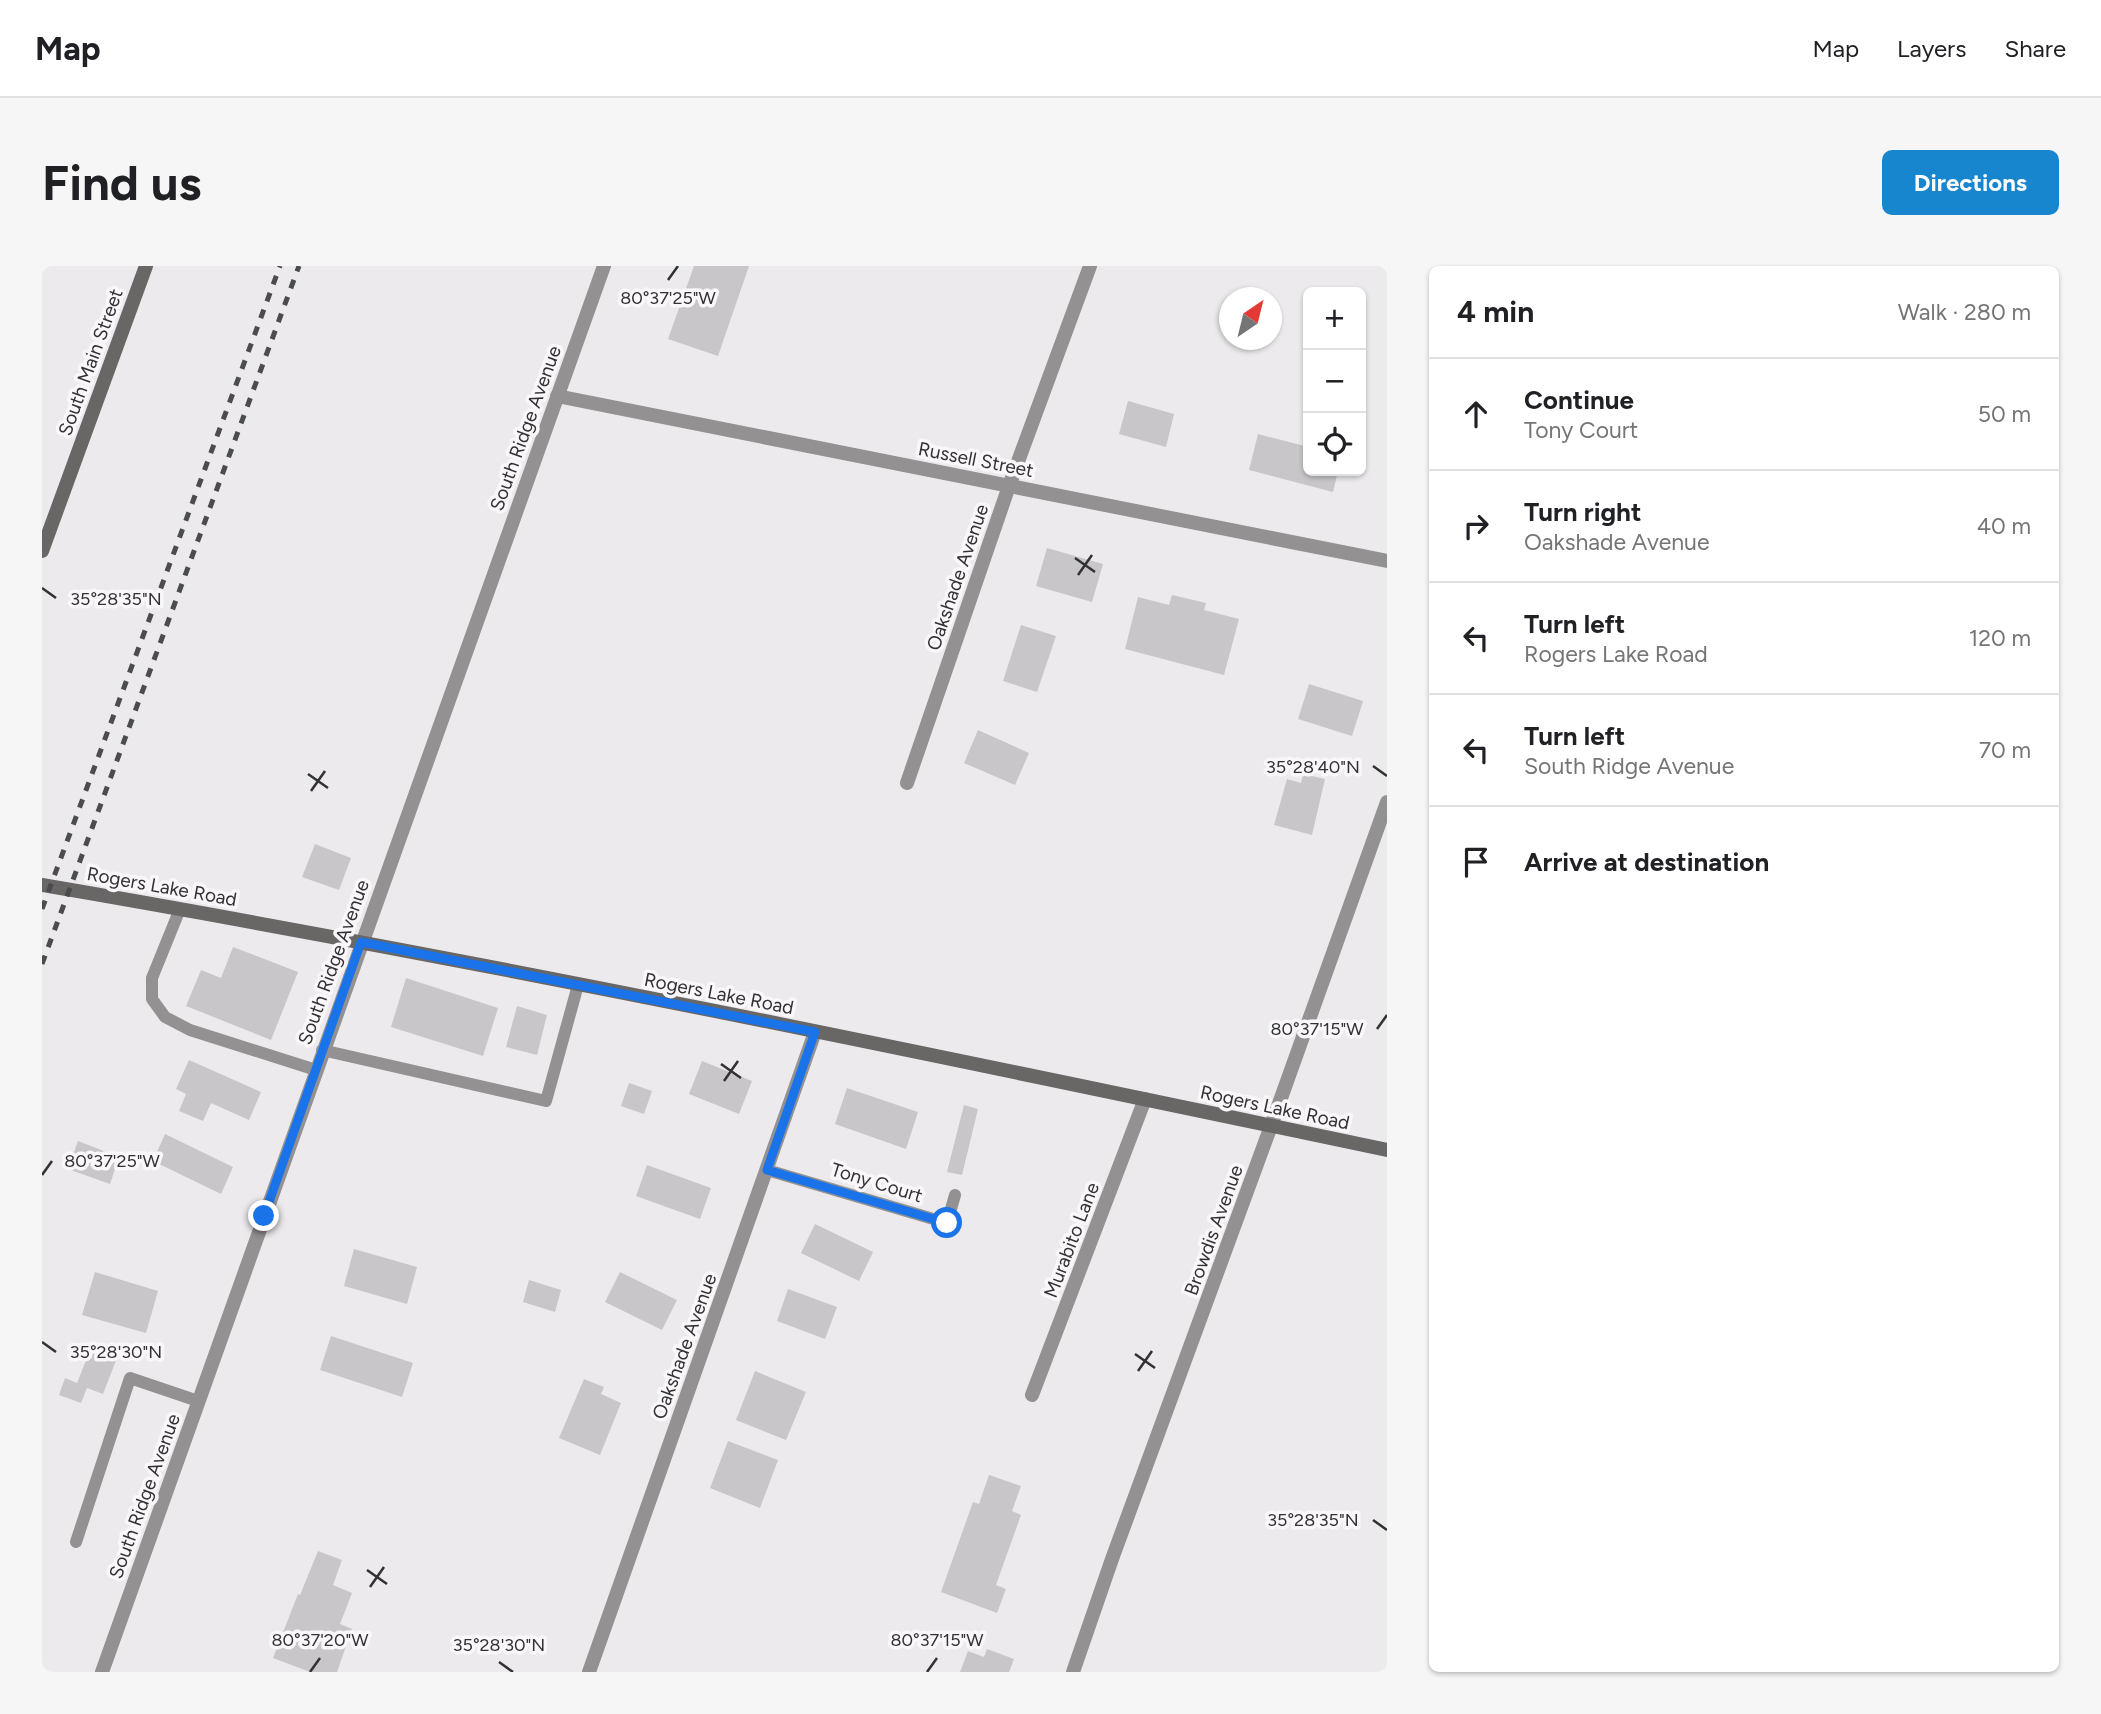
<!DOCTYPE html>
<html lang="en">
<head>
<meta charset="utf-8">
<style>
  :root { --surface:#fff; --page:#f6f6f6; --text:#202124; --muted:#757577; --line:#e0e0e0; --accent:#1886cf }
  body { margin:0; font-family:Figtree,sans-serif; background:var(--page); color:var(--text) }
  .controls { position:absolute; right:21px; top:21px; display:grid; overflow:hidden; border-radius:10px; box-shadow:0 2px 5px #0004 }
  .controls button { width:63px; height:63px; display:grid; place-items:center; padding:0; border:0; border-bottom:2px solid var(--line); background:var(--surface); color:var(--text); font:35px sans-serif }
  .compass { position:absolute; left:1177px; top:21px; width:63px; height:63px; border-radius:50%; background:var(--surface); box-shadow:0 2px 5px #0004; rotate:35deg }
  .stop { position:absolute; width:21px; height:21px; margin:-16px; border:5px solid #1a73e8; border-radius:50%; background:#fff }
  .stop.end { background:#1a73e8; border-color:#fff; box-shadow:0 2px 7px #0008 }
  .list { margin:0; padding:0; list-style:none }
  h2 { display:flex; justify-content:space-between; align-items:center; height:91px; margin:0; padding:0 28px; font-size:30px }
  h2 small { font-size:23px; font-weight:400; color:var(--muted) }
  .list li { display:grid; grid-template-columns:46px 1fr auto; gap:21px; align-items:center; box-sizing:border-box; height:112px; padding:0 28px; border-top:2px solid var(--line) }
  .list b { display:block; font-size:26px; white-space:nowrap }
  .list p { margin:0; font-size:23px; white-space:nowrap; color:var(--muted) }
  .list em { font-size:23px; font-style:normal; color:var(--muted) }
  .icon { flex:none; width:38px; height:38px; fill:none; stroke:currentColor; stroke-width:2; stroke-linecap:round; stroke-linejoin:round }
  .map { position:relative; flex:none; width:1345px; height:1406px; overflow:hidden; border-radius:10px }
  header { display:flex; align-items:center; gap:42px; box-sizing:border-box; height:98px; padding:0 35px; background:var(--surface); border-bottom:2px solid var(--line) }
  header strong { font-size:33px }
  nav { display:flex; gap:38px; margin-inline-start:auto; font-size:24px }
  .intro { display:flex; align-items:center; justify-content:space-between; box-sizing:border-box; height:168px; padding:0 42px }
  h1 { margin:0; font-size:49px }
  .button { padding:18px 32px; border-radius:10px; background:var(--accent); color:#fff; font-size:24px; font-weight:700 }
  main { display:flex; gap:42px; padding:0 42px }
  aside { flex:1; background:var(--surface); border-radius:10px; box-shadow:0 2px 5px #0004 }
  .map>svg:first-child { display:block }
</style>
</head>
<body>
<header>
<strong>Map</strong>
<nav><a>Map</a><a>Layers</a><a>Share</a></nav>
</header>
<div class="intro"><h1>Find us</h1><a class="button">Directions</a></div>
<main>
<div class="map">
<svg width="1345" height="1406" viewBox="0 0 1345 1406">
  <rect width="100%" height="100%" fill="#eceaed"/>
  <!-- building -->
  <path fill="#c8c6c9" d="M652,0H707L676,90L626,73Z
    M1086,135L1132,148L1124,181L1077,168Z
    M1216,168L1266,181V205H1296L1291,226L1207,204Z
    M1005,282L1061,298L1050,336L994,320Z
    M1130,329L1164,337L1162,344L1197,353L1182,409L1083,383L1096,331L1127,339Z
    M979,359L1014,370L995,426L961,415Z
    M1267,418L1321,435L1310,470L1256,453Z
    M936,464L987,487L973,519L922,497Z
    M1261,508L1283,513L1270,569L1232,559L1245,513L1259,517Z
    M273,578L309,592L297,624L260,611Z
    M191,681L256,706L229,774L144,740L159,704L179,712Z
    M364,712L456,742L441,790L349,761Z
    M475,740L505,749L495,789L464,781Z
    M147,794L219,826L207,854L169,837L161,855L137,845L144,828L134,823Z
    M660,795L710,815L697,848L647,828Z
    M587,817L610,825L602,848L579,840Z
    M805,822L876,846L864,883L793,858Z
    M922,839L936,843L920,909L905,906Z
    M123,868L191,901L179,928L111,895Z
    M36,875L77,891L68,918L26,903Z
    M605,899L669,922L658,953L594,930Z
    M773,958L831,986L817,1015L759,987Z
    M312,983L375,1001L365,1038L302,1020Z
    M53,1006L116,1025L104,1067L40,1049Z
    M578,1006L635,1034L620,1064L563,1036Z
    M487,1014L519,1024L513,1046L481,1036Z
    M746,1023L795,1041L783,1073L735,1055Z
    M289,1070L371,1097L360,1131L278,1104Z
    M49,1082L75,1092L61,1128L45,1122L39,1137L17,1129L23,1112L35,1117Z
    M713,1105L764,1126L744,1174L694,1154Z
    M542,1113L562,1121L559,1128L579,1137L558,1189L517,1172Z
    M686,1175L736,1194L718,1242L668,1222Z
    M947,1209L979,1220L970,1245L979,1249L954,1319L964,1323L955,1347L899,1326L931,1236L937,1238Z
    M276,1285L300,1294L291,1319L310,1327L298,1358L310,1363L295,1406H268L231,1392L256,1328L258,1329Z
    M945,1383L972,1393L967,1406H918L926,1385L942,1391Z"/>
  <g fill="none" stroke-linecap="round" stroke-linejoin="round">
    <!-- service -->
    <path stroke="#939191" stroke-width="12" d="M138,643L110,712V733L123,751L148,764L274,804
      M280,784L504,835L536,719
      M725,904L905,957L913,929
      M34,1276L88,1112L156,1135"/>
    <!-- minor -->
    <path stroke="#939191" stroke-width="14" d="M515,130L1345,295
      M865,517L967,220L1048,0
      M990,1129L1103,833
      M547,1406L773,766
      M1031,1406L1070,1293L1229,860L1345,536"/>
    <!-- tertiary -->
    <path stroke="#939191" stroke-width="14" d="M60,1406L562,0"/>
    <!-- secondary -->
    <path stroke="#696766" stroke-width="14" d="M0,285L104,0
      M0,619C450,696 898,790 1345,884"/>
    <!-- rail -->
    <path stroke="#4c4b4d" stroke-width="5" stroke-dasharray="9 9" stroke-linecap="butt" d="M0,643L238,0
      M0,698L257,0"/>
  </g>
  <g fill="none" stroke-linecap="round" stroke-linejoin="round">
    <!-- route -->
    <path stroke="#1a73e8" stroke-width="9" d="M222,950L319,676L773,766L725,904L905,957"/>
  </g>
  <!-- ticks -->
  <path fill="none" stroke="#323133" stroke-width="2.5" d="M626,14L636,0M1033,292L1053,306M1036,309L1050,289M0,322L14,332M1331,500L1345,510M266,508L286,522M269,525L283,505M1335,763L1345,749M679,798L699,812M682,815L696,795M0,909L10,895M0,1076L14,1086M1093,1088L1113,1102M1096,1105L1110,1085M1331,1254L1345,1264M325,1304L345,1318M328,1321L342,1301M457,1396L471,1406M268,1406L278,1392M885,1406L895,1392"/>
  <g text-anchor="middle" stroke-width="7" stroke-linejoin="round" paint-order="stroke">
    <!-- street labels -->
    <g font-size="19" fill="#323133" stroke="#f9f7fa">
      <text transform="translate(48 96) rotate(-70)" y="7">South Main Street</text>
      <text transform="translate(483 162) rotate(-70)" y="7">South Ridge Avenue</text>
      <text transform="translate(934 193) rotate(11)" y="7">Russell Street</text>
      <text transform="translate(915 311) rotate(-71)" y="7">Oakshade Avenue</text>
      <text transform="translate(120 620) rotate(10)" y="7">Rogers Lake Road</text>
      <text transform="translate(291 696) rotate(-70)" y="7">South Ridge Avenue</text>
      <text transform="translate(677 727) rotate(11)" y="7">Rogers Lake Road</text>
      <text transform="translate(1233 841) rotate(12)" y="7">Rogers Lake Road</text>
      <text transform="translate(835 916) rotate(17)" y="7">Tony Court</text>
      <text transform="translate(1171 964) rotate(-70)" y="7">Browdis Avenue</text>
      <text transform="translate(1029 974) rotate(-69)" y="7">Murabito Lane</text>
      <text transform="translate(642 1080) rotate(-70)" y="7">Oakshade Avenue</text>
      <text transform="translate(102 1230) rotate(-70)" y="7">South Ridge Avenue</text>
    </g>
  </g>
  <g font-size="18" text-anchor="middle" fill="#323133" stroke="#f9f7fa" stroke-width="7" stroke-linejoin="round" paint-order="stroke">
    <text x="626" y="38">80°37'25"W</text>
    <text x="74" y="339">35°28'35"N</text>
    <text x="1271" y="507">35°28'40"N</text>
    <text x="1275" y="769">80°37'15"W</text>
    <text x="70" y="901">80°37'25"W</text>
    <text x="74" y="1092">35°28'30"N</text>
    <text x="1271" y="1260">35°28'35"N</text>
    <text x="278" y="1380">80°37'20"W</text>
    <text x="895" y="1380">80°37'15"W</text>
    <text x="457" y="1385">35°28'30"N</text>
  </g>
</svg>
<div class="controls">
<button>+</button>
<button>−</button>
<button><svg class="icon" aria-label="locate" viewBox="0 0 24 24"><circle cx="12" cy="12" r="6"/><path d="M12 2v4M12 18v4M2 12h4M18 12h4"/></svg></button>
</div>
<svg class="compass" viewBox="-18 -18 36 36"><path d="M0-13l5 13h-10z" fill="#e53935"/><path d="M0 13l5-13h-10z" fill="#757577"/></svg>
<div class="stop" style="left:905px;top:957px"></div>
<div class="stop end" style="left:222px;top:950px"></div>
</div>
<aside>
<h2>4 min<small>Walk · 280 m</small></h2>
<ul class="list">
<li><svg class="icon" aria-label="ahead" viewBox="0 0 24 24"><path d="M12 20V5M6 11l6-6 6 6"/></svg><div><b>Continue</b><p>Tony Court</p></div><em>50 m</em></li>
<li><svg class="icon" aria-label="right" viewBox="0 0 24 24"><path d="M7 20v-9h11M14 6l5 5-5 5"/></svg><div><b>Turn right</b><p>Oakshade Avenue</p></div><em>40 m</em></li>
<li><svg class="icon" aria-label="left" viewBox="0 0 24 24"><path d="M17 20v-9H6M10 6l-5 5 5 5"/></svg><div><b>Turn left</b><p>Rogers Lake Road</p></div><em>120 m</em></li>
<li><svg class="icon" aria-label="left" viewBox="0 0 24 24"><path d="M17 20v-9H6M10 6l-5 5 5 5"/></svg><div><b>Turn left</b><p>South Ridge Avenue</p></div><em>70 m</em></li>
<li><svg class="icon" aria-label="arrive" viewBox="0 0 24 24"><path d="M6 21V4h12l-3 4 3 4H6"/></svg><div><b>Arrive at destination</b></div></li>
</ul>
</aside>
</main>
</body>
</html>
